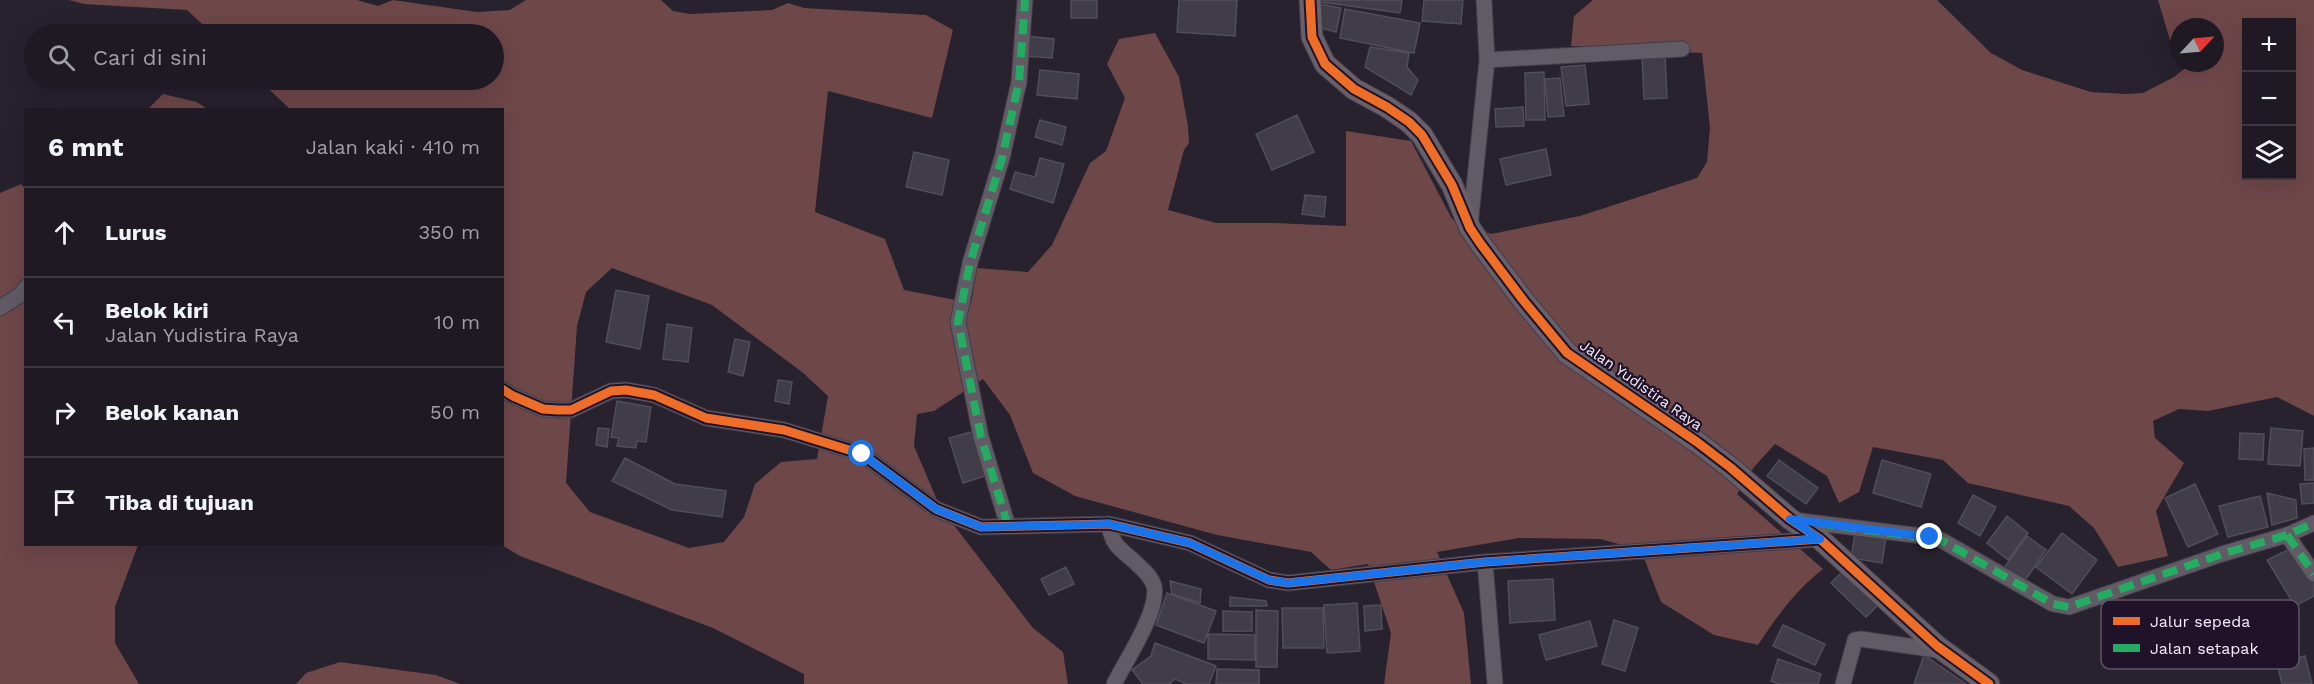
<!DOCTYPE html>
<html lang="id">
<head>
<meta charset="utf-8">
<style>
  :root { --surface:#1e1922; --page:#26222a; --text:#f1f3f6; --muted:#a1a0a5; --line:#3c3840 }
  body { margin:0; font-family:"Work Sans",sans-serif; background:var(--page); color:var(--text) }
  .controls { position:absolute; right:18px; top:18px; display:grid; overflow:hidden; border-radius:0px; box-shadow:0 6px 24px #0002 }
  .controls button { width:54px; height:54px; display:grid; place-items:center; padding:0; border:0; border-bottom:2px solid var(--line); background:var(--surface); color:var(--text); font:30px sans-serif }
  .compass { position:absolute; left:2170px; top:18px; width:54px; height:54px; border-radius:50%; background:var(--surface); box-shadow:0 6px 24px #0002; rotate:64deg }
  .stop { position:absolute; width:18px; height:18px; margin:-14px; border:4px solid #1a73e8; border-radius:50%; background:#fff }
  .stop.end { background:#1a73e8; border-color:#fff; box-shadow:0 2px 6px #0008 }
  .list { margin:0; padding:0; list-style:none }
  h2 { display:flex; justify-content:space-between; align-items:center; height:78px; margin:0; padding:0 24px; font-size:26px }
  h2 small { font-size:20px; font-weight:400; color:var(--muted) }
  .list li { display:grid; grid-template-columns:39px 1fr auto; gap:18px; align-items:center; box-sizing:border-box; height:90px; padding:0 24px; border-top:2px solid var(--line) }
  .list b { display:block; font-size:22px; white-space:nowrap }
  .list p { margin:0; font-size:20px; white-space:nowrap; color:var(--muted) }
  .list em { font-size:20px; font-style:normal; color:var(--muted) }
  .icon { flex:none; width:33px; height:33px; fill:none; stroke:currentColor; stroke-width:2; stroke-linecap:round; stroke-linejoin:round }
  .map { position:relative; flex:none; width:2314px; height:684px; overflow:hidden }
  .search { position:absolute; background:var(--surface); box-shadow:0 6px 24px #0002; left:24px; top:24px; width:480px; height:66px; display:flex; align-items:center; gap:15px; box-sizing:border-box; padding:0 21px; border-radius:33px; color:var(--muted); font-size:22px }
  .panel { position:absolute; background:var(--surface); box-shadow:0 6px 24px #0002; left:24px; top:108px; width:480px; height:438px; border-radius:0px }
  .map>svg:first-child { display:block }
</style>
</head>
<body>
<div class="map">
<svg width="2314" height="684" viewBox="0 0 2314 684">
  <rect width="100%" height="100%" fill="#28212e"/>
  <!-- forest -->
  <path fill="#6e4749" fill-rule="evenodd" d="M69,0H357L378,6L393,0L477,12L510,10L526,0H661L673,11L690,14L772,10L788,3L804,8L926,15L953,30L932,118L828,91L815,212L885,239L904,290L971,303L977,268L1028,272L1052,245L1090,163L1106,151L1125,98L1107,64L1119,39L1155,33L1179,77L1188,126L1189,143L1184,150L1168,210L1216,223H1273L1346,226V131L1411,141L1452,219L1491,234L1580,216L1697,178L1707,162L1710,128L1702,53L1571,46L1574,16L1593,0H1937L1991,53L2022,70L2091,92L2126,94L2143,93L2174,77L2192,63H2215V27H2179V50L2170,40L2158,0H2314V416L2277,397L2208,411L2179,409L2153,421L2155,438L2184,463L2156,511L2168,556L2118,567L2094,528L2069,506L1968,483L1943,460L1873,447L1859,492L1839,503L1827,476L1775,444L1754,467L1737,494L1823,569C1796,590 1777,616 1758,645L1714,635L1661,602L1641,550L1600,539L1519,538L1437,552L1464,613L1471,684H1384L1391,633L1368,564L1331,570L1311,552L1217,535L1075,496L1033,473L1010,415L983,379L934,411L917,414L914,446L940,507L1033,628L1063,652L1068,684H804V674L713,628L520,556L502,545V110L290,109L259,80H494V34H213L187,10L84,4ZM2246,22H2292V176H2246ZM612,268L712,305L802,372L828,396L817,459L781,462L755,484L744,517L724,542L689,548L590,512L566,483L577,326L586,292Z
    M163,94L197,102L207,109H148Z
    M21,184L26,189V544L138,545L115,607V643L139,684H0V193Z
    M340,662L436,675L460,684H296L306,673Z"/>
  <!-- building -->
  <path fill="#403c48" stroke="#504e59" stroke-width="1.5" d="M1071,0H1097V18H1071Z
    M1179,0H1237L1235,36L1177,32Z
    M1321,0H1402L1400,13L1321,2Z
    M1424,0H1463L1461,24L1422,21Z
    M1320,4L1341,8L1336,32L1317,27Z
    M1345,9L1420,23L1414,53L1340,38Z
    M1026,36L1054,39L1052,58L1025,56Z
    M1370,47L1409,53L1407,67L1418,80L1411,95L1365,67Z
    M1665,55L1667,98L1644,99L1642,56Z
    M1585,65L1589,104L1566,106L1561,67Z
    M1040,70L1079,74L1077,99L1037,95Z
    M1544,72L1545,120H1526L1525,73Z
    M1560,78L1564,116L1548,117L1545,79Z
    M1523,107L1524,126L1496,127L1495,109Z
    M1297,115L1314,152L1272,170L1256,134Z
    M1040,120L1066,127L1062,145L1035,137Z
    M1546,149L1551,175L1506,185L1500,159Z
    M914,152L949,160L942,195L906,187Z
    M1040,158L1064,164L1053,203L1010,189L1015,172L1035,177Z
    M1305,195L1326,197L1324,217L1302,214Z
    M616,290L649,296L640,349L606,342Z
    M667,324L692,328L688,362L663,359Z
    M735,339L750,342L743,376L728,372Z
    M778,380L792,382L789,404L775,401Z
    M617,401L651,407L646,442L637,441L636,448L617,446L619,438L611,437Z
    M598,428L609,429L607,447L596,445Z
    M2271,428L2303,431L2300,466L2268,464Z
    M975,431L988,475L963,483L949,438Z
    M2240,433L2264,434L2263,460L2239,459Z
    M2314,448V480H2305L2304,449Z
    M625,458L675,484L726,491L722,517L672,510L612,481Z
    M1779,460L1818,488L1806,504L1767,476Z
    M1882,460L1931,474L1921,507L1873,493Z
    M2314,483V503L2302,504L2300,484Z
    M2195,484L2218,534L2188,547L2165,498Z
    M2267,493L2296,500L2297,518L2272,525Z
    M1973,495L1996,507L1980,536L1958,523Z
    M2260,496L2268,527L2228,537L2219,506Z
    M2007,516L2028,533L2008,560L1987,543Z
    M1855,533L1886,538L1882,563L1851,558Z
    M2062,533L2097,560L2072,594L2036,567Z
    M2027,536L2046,550L2024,582L2004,568Z
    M2294,547L2314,575V596L2295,606L2267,560Z
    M1066,567L1074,584L1049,595L1041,579Z
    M1847,567L1882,601L1866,617L1831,583Z
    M1553,579L1555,620L1510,623L1508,581Z
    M1170,581L1201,589L1200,603L1172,594Z
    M1167,593L1216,611L1204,643L1156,625Z
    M1230,597L1266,601L1267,606H1230Z
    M1357,603L1360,651L1327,653L1324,605Z
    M1381,605L1382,629L1365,631L1364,606Z
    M1282,608H1323L1324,648H1283Z
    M1256,610L1278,611L1277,667H1256Z
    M1223,611L1252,612V631H1223Z
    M1614,620L1638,628L1625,671L1602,664Z
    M1590,621L1597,646L1546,660L1539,635Z
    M1783,625L1825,644L1815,665L1773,646Z
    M1208,634L1255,635V660L1208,659Z
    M1155,643L1216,666L1209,684H1187L1175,679L1169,684H1143L1132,670L1151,656Z
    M1924,655L1966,684H1914Z
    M2305,656L2312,684H2282L2277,663Z
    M1778,659L1821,674L1818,684H1779L1771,681Z
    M1217,669L1259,670V684H1216Z"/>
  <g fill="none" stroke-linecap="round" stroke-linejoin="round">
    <!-- street casing -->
    <g stroke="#423c48" stroke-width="17">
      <path id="street" d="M1487,60L1682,49
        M1470,227L1487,60L1484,0
        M0,308L20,295L26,287
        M502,389L513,396L543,409L558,410H571L611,391L626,390L654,395L706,418L784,430L862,454L936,509L981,527L1109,524L1190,543L1269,580L1288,583L1485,562L1820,539
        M1793,520L1930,537L1941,540L2053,604L2069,607L2222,554L2287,535L2314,523
        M1109,524C1111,544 1120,549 1134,561C1141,568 1151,575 1154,586C1160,610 1125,662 1114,684
        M1008,526L981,437L958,322L970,263L1002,158L1019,82L1025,0
        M2287,535L2314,574
        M1485,562L1495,684
        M1843,684L1855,640L1861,639L1943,651"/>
    </g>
    <!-- secondary casing -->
    <g stroke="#423c48" stroke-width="23">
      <path id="secondary" d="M1310,0L1312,37L1325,64L1354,89L1387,107L1409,122L1422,135L1452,185L1470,228L1480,243L1523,300L1567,353L1697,442L1731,468L1790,519L1820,539L1937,646L1989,684"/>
    </g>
    <!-- street -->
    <use href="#street" stroke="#615b65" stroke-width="15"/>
    <!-- secondary -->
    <use href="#secondary" stroke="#675f6a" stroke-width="21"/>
    <!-- quiet -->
    <path stroke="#26ab63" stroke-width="8" stroke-dasharray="15 8" stroke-linecap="butt" d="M1796,520L1941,540L2053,604L2069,607L2222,554L2287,535L2314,523
      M1008,526L981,437L958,322L970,263L1002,158L1019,82L1025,0
      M2287,535L2314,574"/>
    <!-- cycleway casing -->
    <g stroke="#201329" stroke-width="13">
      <path id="cycleway" d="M1310,0L1312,37L1325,64L1354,89L1387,107L1409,122L1422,135L1452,185L1470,228L1480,243L1523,300L1567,353L1697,442L1731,468L1790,519L1820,539L1937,646L1989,684
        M502,389L513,396L543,409L558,410H571L611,391L626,390L654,395L706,418L784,430L862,454L936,509L981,527L1109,524L1190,543L1269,580L1288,583L1485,562L1820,539"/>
    </g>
    <!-- cycleway -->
    <use href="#cycleway" stroke="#ee6e29" stroke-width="9"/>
  </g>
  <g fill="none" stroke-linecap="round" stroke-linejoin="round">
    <!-- route -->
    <path stroke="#1a73e8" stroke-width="8" d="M862,454L936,509L981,527L1109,524L1190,543L1269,580L1288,583L1485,562L1820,539L1790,519L1930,537"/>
  </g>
  <g text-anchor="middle" stroke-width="4.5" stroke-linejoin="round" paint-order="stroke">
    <!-- street labels -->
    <g font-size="15" fill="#f5edfc" stroke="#201329">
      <text transform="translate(1641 385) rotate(35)" y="5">Jalan Yudistira Raya</text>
    </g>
  </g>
  <!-- legend -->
  <rect x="2101" y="600" width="198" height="69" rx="9" fill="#201329" stroke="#605468" stroke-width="1.5"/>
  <rect x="2113" y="617" width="27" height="8" fill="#ee6e29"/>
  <rect x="2113" y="644" width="27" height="8" fill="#26ab63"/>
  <g font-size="16" fill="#f5edfc">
    <text x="2150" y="627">Jalur sepeda</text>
    <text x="2150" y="654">Jalan setapak</text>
  </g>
</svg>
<div class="controls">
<button>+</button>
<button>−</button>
<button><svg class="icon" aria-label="layers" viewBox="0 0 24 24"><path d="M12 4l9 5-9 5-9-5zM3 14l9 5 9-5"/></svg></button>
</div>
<svg class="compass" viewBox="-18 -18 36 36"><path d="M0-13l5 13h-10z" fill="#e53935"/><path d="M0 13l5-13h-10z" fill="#a1a0a5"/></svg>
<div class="stop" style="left:862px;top:454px"></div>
<div class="stop end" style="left:1930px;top:537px"></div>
<div class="search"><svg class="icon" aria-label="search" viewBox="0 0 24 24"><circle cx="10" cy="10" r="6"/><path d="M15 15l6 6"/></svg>Cari di sini</div>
<section class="panel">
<h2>6 mnt<small>Jalan kaki · 410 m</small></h2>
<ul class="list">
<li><svg class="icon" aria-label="ahead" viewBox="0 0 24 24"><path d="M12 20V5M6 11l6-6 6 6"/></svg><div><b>Lurus</b></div><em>350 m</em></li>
<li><svg class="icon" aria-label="left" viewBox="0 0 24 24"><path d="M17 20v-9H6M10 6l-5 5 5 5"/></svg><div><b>Belok kiri</b><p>Jalan Yudistira Raya</p></div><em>10 m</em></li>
<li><svg class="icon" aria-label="right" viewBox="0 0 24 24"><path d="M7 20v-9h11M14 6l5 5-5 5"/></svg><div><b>Belok kanan</b></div><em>50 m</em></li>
<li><svg class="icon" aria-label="arrive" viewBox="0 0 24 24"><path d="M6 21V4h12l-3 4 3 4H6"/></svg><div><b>Tiba di tujuan</b></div></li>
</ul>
</section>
</div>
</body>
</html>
